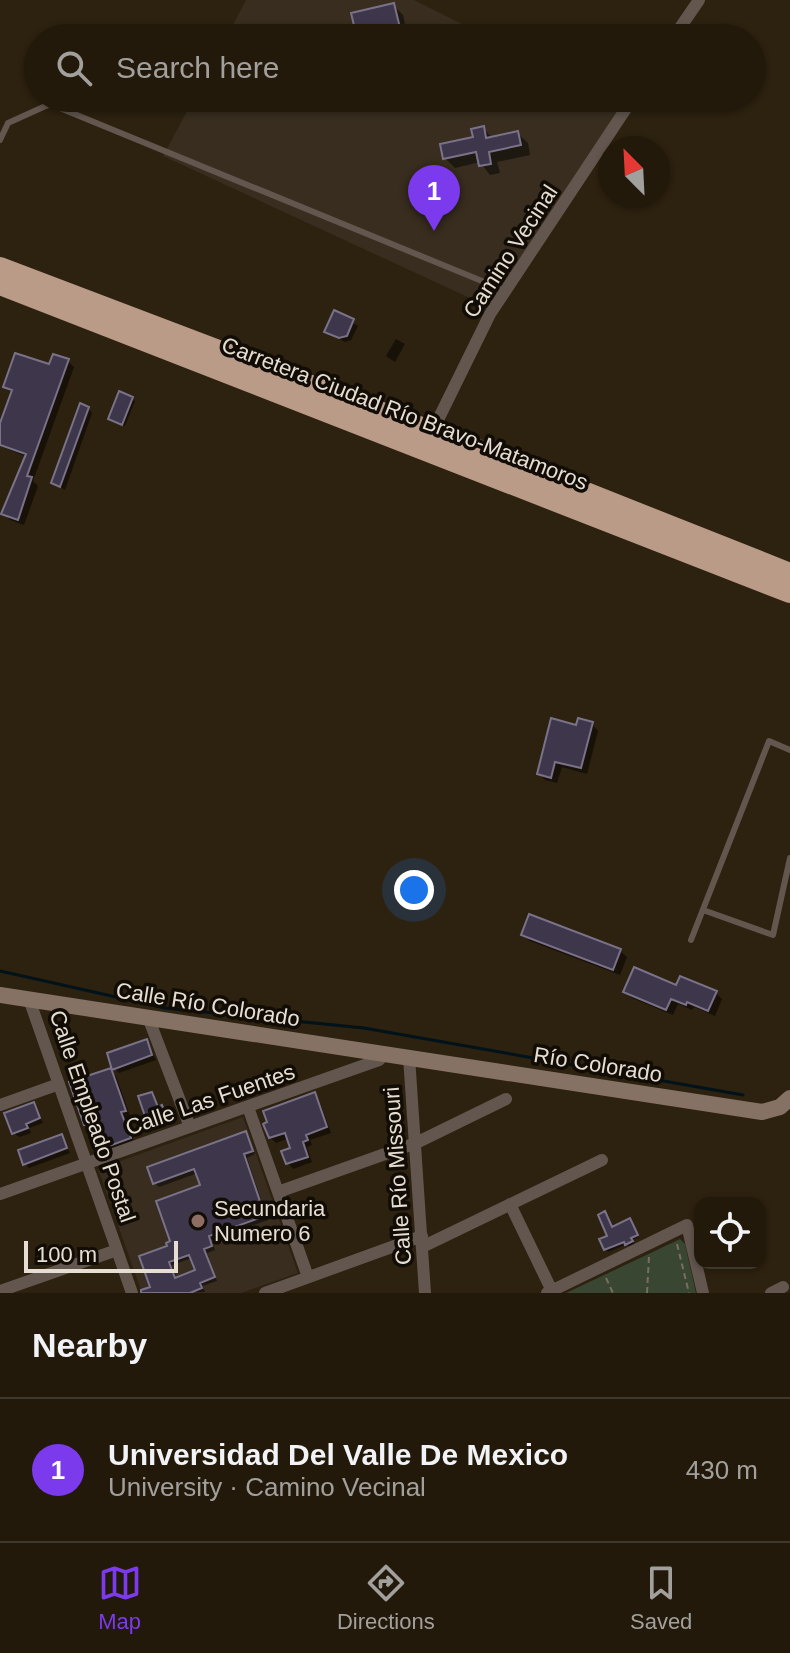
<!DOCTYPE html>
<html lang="en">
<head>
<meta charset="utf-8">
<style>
  :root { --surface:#22190b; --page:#2e2619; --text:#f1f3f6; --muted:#a2a09d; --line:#3f382c; --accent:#7c3aed }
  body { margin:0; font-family:Arial,sans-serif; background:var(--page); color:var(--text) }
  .controls { position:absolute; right:24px; bottom:24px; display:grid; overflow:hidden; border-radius:16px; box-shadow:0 2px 6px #0004 }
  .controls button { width:72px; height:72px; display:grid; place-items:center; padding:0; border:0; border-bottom:2px solid var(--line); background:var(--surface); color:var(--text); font:40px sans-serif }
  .compass { position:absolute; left:598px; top:136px; width:72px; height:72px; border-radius:50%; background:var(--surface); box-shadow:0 2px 6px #0004; rotate:336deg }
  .scale { position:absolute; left:24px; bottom:20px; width:154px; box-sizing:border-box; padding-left:8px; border:4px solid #e6ded3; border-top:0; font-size:22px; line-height:28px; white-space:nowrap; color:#e6ded3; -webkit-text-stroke:6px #110c05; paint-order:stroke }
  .you { position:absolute; left:414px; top:890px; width:28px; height:28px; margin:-20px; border:6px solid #fff; border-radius:50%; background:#1a73e8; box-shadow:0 0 0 12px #1a73e833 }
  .badge { display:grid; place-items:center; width:52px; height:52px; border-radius:50%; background:var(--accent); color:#fff; font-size:26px; font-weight:700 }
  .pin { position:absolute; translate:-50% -66px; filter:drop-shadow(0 2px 4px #0008) }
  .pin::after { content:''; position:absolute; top:42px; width:28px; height:24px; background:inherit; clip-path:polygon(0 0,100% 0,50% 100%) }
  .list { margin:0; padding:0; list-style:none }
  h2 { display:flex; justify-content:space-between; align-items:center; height:104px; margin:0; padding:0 32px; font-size:34px }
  h2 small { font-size:26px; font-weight:400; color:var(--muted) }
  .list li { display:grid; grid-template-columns:52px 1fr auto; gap:24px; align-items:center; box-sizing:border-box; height:144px; padding:0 32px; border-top:2px solid var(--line) }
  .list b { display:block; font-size:30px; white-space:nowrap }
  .list p { margin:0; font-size:26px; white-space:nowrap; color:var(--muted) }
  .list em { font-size:26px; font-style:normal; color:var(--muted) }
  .icon { flex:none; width:44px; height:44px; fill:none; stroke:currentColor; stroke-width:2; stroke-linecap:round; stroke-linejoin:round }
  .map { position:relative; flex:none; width:790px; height:1293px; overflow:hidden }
  .search { position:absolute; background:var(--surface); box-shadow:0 2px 6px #0004; left:24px; right:24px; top:24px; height:88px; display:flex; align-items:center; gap:20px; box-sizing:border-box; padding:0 28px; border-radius:44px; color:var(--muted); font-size:30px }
  .sheet { height:248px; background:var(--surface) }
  nav { display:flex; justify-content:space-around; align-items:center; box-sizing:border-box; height:112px; border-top:2px solid var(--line); background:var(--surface); font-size:22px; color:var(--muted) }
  nav a { display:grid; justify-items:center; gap:4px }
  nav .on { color:var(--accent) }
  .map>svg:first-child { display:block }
</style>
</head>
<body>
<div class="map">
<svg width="790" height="1293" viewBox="0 0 790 1293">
  <rect width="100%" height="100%" fill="#2d210f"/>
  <!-- education -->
  <path fill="#382d1e" d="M246,0H414L490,38H226Z
    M194,98H609L625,106L489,307L163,156Z
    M243,1117L298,1273L241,1293H142L98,1169Z"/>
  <!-- green -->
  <path fill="#394631" d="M680,1239L685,1244L696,1293H566Z"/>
  <!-- shadow -->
  <path fill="#0007" fill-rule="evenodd" d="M393,5L403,15L406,29L416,38H359L353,14Z
    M444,98H461L450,104Z
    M483,128L493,139L518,134L528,143L530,155L497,162L500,173L490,175L480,162L455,168L445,158L476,139Z
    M335,313L358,326L351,340L345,342L327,331Z
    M396,339L405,344L395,362L386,356Z
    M68,361L74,367L33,481L38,486L24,525L10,520L4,513L27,457L0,446V429L13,393L6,386Z
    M132,399L135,401L125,426L113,421Z
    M88,408L92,413L65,490L53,483Z
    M592,724L598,731L587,774L562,767L557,783L545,780L539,773L578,727Z
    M531,917L620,951L627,957L620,975L530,941L524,935Z
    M677,987L716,993L722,999L715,1016L694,1007L692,1010L678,1004L673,1015L632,998L625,992Z
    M146,1041L156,1060L119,1073L114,1068Z
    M110,1070L116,1076L130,1116L126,1118L135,1144L108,1153L103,1148L96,1128L92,1130L86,1124Z
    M152,1094L158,1109L165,1110L167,1118L152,1124L149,1121Z
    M314,1095L319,1100L331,1133L310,1140L312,1145L307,1147L312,1162L293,1169L288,1163L293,1149L289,1138L276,1143L270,1137Z
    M34,1105L43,1123L29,1128L31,1133L19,1137L14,1133Z
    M245,1133L255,1154L247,1158L268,1220L211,1240L215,1250L207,1253L217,1281L202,1286L205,1292L154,1293L170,1248L203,1186L198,1173L159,1187L155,1183ZM192,1258L197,1271L177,1279L172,1265Z
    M61,1136L70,1153L29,1168L25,1163Z
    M605,1214L612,1228L632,1223L639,1237L632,1240L634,1244L629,1246L627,1244L608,1252L606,1249L609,1237Z"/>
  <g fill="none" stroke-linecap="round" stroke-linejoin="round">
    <!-- stream -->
    <path stroke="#00131a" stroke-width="3" d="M0,971L165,1008L364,1028L743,1095"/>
  </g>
  <!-- building -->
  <path fill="#3e374b" stroke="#7a7289" stroke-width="2" fill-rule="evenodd" d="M394,3L400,28L406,26L408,36L357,38L351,13Z
    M484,126L486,138L518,131L521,145L489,152L491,164L479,166L476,152L443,159L440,144L473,137L471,129Z
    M334,310L354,319L347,336L339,338L324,332Z
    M15,353L49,364L53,354L69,359L27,476L32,477L18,520L1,514L26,454L0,445V423L12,390L3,387Z
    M119,391L133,397L122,425L108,419Z
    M80,403L89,407L60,487L51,483Z
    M551,718L576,725L578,718L593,722L581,768L555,762L551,778L537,774Z
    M529,914L621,949L613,970L521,935Z
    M634,967L676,985L680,976L717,991L708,1011L687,1002L686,1005L671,999L666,1010L623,992Z
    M147,1039L152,1055L112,1070L107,1053Z
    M111,1068L126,1111L121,1112L131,1138L101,1149L92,1123L84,1125L69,1082Z
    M152,1092L158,1107L162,1105L166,1116L147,1122L138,1096Z
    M315,1092L327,1127L306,1135L308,1140L303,1142L308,1157L286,1164L281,1151L290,1148L285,1133L269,1138L263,1124L267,1122L263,1111Z
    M34,1102L40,1118L26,1124L28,1128L12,1134L4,1113Z
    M246,1131L253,1151L244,1154L265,1216L209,1236L212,1246L204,1249L215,1277L200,1283L202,1288L190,1293H141V1290L150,1287L139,1256L167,1246L166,1243L170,1241L156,1201L200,1185L194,1169L153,1184L147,1167ZM189,1255L195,1270L175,1278L169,1262Z
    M62,1134L67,1148L23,1165L18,1150Z
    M605,1211L612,1227L630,1218L638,1235L631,1238L633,1241L625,1245L624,1242L604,1250L599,1239L607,1236L598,1215Z"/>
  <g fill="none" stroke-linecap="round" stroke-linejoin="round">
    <!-- path -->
    <path stroke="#796e5f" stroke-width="2" stroke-dasharray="6 4" stroke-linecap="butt" d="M677,1244L689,1293
      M606,1278L613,1293
      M647,1293L649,1256"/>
    <!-- lane -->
    <path stroke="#62564e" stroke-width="6" d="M0,140L8,123L50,104L499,288
      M703,910L773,935L790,858
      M691,940L769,741L790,750"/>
    <!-- street -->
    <path stroke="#62564e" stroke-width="12" d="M673,38L699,0
      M432,432L490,314L633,98
      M29,999L132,1293
      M148,1017L190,1127
      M409,1057L425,1293
      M0,1105L59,1084
      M248,1107L308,1277
      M278,1192L416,1143L506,1099
      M0,1194L379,1060L385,1053
      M510,1204L553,1293
      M422,1247L602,1160
      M0,1291L117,1250
      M265,1293L422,1236
      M547,1293L687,1225L703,1293
      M771,1293L783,1287"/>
    <!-- secondary -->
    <path stroke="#857265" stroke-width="16" d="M0,995L762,1112L780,1107L790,1098"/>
    <!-- highway -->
    <path stroke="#b99b88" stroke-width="22" d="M0,268L432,432L790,574
      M0,284L790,592"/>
  </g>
  <!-- markers -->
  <circle fill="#8d6e63" stroke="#110c05" stroke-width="3" cx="198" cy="1221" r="8"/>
  <g text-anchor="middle" stroke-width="7" stroke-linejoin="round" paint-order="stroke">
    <!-- street labels -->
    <g font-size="22" fill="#e6ded3" stroke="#110c05">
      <text transform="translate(510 251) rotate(-57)" y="8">Camino Vecinal</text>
      <text transform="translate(405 413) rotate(21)" y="8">Carretera Ciudad Río Bravo-Matamoros</text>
      <text transform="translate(208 1004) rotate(9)" y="8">Calle Río Colorado</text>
      <text transform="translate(598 1064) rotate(9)" y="8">Río Colorado</text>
      <text transform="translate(210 1099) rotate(-19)" y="8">Calle Las Fuentes</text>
      <text transform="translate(93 1116) rotate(71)" y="8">Calle Empleado Postal</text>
      <text transform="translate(397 1176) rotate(-94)" y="8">Calle Río Missouri</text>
    </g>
    <!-- poi labels -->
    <g font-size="22" fill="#e6ded3" stroke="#110c05" text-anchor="start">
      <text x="214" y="1216">Secundaria<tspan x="214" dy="25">Numero 6</tspan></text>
    </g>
  </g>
</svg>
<div class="controls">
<button><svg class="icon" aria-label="locate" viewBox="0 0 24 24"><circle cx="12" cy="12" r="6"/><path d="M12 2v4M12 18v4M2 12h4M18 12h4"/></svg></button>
</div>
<svg class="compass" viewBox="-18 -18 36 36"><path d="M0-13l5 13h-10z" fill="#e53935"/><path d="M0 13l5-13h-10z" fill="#a2a09d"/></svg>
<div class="scale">100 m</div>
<div class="you"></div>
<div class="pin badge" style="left:434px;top:231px">1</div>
<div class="search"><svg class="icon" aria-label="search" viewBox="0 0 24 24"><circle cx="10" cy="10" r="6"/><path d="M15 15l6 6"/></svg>Search here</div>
</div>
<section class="sheet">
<h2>Nearby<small></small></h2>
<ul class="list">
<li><span class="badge">1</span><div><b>Universidad Del Valle De Mexico</b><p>University · Camino Vecinal</p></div><em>430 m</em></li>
</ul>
</section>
<nav>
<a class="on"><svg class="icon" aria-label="map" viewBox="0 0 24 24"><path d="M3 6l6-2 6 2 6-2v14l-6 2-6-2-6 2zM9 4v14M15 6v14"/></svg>Map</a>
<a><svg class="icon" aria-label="directions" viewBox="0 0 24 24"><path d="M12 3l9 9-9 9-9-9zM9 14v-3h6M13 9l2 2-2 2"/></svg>Directions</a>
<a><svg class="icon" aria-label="saved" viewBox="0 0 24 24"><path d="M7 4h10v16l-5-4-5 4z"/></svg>Saved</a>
</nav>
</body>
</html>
